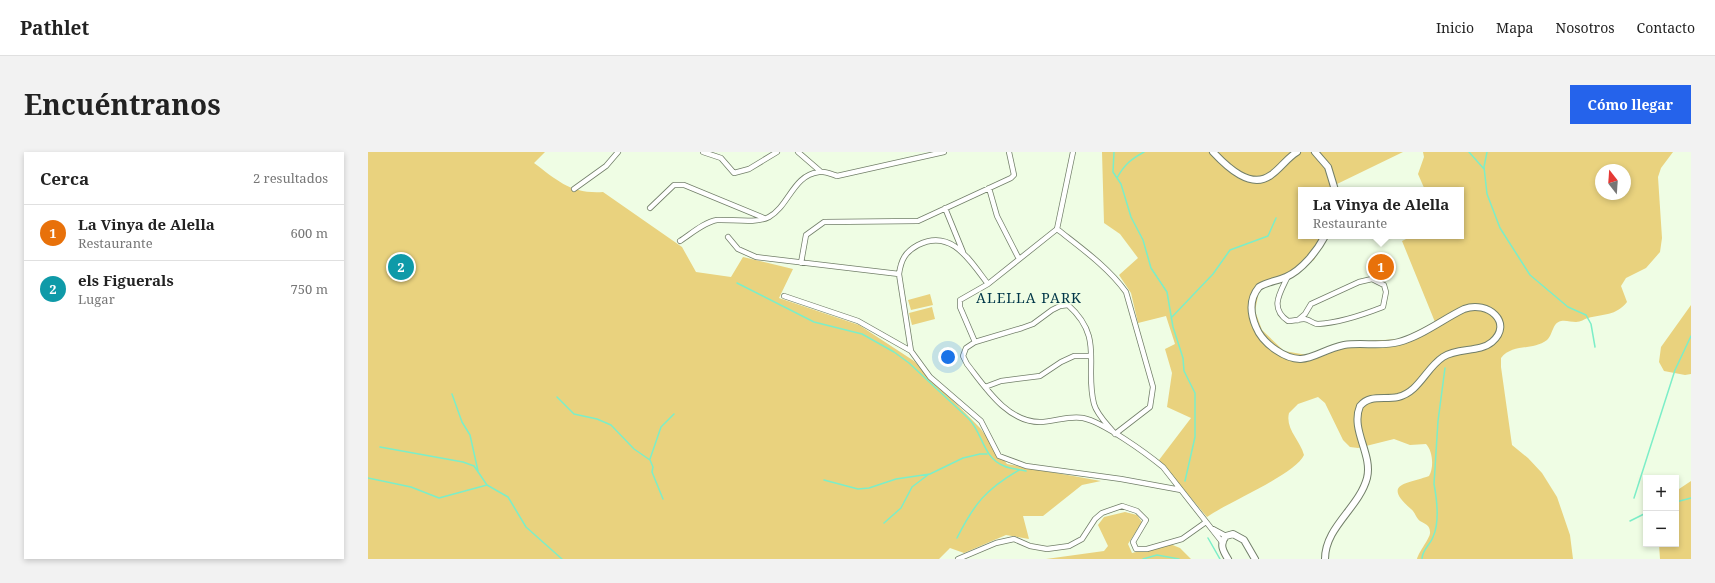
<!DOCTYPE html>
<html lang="es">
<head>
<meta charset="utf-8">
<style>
  :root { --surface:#fff; --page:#f2f2f2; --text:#222; --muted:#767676; --line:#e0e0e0; --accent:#2563eb }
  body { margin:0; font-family:"Noto Serif",serif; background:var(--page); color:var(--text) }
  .controls { position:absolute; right:12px; bottom:12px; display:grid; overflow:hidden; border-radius:0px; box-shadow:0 2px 6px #0003 }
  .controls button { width:36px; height:36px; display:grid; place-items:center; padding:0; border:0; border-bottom:1px solid var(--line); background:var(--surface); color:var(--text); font:20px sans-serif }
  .compass { position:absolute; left:1227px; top:12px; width:36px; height:36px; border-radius:50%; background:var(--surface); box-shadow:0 2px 6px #0003; rotate:343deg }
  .you { position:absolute; left:580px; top:205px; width:14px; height:14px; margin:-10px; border:3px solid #fff; border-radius:50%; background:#1a73e8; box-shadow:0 0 0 6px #1a73e833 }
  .badge { display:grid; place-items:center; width:26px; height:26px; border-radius:50%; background:var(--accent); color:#fff; font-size:13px; font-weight:700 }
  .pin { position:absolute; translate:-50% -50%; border:2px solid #fff; box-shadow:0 1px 4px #0006 }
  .popup { position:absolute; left:930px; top:35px; width:166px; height:52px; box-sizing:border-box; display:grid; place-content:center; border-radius:0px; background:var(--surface); filter:drop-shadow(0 1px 3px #0005); font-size:13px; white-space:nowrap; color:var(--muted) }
  .popup b { font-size:15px; color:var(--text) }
  .popup::after { content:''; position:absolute; left:50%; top:100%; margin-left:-8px; border:8px solid transparent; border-top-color:var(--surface) }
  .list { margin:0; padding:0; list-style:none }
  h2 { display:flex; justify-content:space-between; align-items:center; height:52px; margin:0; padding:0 16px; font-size:17px }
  h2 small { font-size:13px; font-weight:400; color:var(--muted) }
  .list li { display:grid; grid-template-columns:26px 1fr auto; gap:12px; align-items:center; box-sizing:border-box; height:56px; padding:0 16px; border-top:1px solid var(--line) }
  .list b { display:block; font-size:15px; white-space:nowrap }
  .list p { margin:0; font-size:13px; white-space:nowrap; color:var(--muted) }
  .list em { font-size:13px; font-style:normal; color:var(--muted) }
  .map { position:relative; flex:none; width:1323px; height:407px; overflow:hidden; border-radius:0px }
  header { display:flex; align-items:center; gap:24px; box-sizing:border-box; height:56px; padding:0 20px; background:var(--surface); border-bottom:1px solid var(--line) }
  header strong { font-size:19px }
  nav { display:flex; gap:22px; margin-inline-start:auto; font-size:14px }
  .intro { display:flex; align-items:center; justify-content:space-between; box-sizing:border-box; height:96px; padding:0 24px }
  h1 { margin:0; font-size:28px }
  .button { padding:10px 18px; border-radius:0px; background:var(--accent); color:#fff; font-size:14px; font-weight:700 }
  main { display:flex; gap:24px; padding:0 24px }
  aside { flex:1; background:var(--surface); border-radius:0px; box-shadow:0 2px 6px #0003 }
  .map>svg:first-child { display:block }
</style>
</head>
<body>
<header>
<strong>Pathlet</strong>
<nav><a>Inicio</a><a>Mapa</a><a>Nosotros</a><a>Contacto</a></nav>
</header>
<div class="intro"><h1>Encuéntranos</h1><a class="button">Cómo llegar</a></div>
<main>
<aside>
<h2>Cerca<small>2 resultados</small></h2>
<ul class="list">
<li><span class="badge" style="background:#e8710a">1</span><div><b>La Vinya de Alella</b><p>Restaurante</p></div><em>600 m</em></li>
<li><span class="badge" style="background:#0f9aa8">2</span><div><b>els Figuerals</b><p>Lugar</p></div><em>750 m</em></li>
</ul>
</aside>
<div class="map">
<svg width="1323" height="407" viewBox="0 0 1323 407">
  <rect width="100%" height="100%" fill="#effde4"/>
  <!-- green -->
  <path fill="#e9d27e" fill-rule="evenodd" d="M0,0H177L166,11C190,29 203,42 235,40L314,95L328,120L363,125L375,105L425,117L411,146L491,173L546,209L612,276L639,312L733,329L714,333L675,364H655L661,387L638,383L596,401L582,396L571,407H0Z
    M734,0H1035L969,32L967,38H933V84H958L956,90L946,108L891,139L887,159L894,178L916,199L939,203L981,190L1033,187L1067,170L1034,89L1044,84H1093V38H1057L1050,22L1056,5L1055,0H1305L1293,16L1290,25L1294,86L1292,100L1278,116L1258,126L1253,134L1259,150C1248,164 1235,162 1220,166C1216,167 1213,170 1208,170C1203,170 1198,168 1193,169C1184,171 1185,183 1179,188C1165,199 1145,191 1133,206V215L1144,293L1160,306L1174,321L1189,345L1202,383L1205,407H1049C1051,399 1063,385 1062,380C1062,373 1057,372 1052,369C1048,366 1047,360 1043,357C1013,331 1040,332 1061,324C1066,316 1065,299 1058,292L1042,293L1026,287L990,296L982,295L975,288L957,251L950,245L930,252L921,261C917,277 932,288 936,303C928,322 860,350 839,365L791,308L823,266L799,255L804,221L797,197L807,192L798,164L770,171L763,141L751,123L770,106L752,82L736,71ZM1233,18H1257V42H1233Z
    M562,142L565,153L543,158L540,148Z
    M1323,153V222L1317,223L1296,219L1291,210L1293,195Z
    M564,155L567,167L544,173L541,161Z
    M1323,329V407H1292L1291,392H1308V339Z
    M757,360L769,363L774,370L760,392L764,401L802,392L812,396L823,407H678L736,399L740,394L730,373L736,365Z"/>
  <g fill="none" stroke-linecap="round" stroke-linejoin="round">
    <!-- stream -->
    <path stroke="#7ceec8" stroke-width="1.5" d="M746,0L745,20L753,32L763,65L775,88L783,116L799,140L805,175L815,206L816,219L827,241V285L817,329
      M1101,0L1116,17
      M1119,0L1116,15L1119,42L1132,76L1162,123L1200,155L1218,163L1223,172L1227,195
      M749,26C756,13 763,7 776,0
      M369,131L446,170L494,182L526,200L541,211L601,267C615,282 615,306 636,314C642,317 651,317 658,319
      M803,166L845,122L862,98L900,84L908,66
      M84,242L94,270L102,283L110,319
      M189,245L206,262L229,267L243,273L266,297L282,308L285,315L284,320L295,347
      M12,295L95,310L106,314L119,333
      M282,307L293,275L306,262
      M0,326L43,335L71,346L119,333L140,345L158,375L194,407
      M456,328L490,337L501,336L528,327L562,322L595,306L612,302H619
      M1266,346L1307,218L1323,184
      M1308,350L1323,346
      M1262,369L1278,361
      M516,371L533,356L544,335L561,322
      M589,386C606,352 618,337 651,318
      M840,386L852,407
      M775,407L789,403L811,407
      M1054,407C1054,398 1062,393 1065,385C1072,370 1069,348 1066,332L1070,269L1077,216"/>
    <!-- minor casing -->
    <g stroke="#727f69" stroke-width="6">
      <path id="minor" d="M335,0L353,6L366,21L381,17L409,0
        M430,0L452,19
        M621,36L629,64L651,107
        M206,37L238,14L250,0
        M282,56L306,33H316L396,66
        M577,56L595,100
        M689,77C713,96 740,115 758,140L785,235L782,255L747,282
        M689,77L705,0
        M360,85L370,97L388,105L531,122
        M312,89C323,82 336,70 349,68C363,67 388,72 401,65C421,54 425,23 451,20C456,19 463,22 469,24L576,0
        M433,111L438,83L456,70L550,69L643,26L646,23L641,0
        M920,124C912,141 901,156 920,169C926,169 931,167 936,167C941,167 945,172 950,172C970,171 997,162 1015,155L1018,140L1016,133L1004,127L991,130L943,152L937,162L930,168
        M620,132C602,109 584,76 550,93C537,100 533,108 531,122L543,199L562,225L613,269L631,304L658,314L753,327L813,338
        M416,144L490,169L543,199
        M607,190L592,155V148L620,132L689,77
        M617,235L633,229L672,224L693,210L706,204H723
        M747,282C740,273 729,263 726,252C716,213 737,186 700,153L692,154L684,158L665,172L654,176L607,190L598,196L595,204L599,212C617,235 639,270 672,270C686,270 701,263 715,266C735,270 778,301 795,315L854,390
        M845,377L858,384
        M590,407L628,391L646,387L662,394L679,397L701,394L714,387L727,367L734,361L754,354L769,359L778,368L765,390L768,397H779L814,387L838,370"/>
    </g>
    <!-- secondary casing -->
    <g stroke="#727f69" stroke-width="8">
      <path id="secondary" d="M845,0C859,15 883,38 903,23C913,16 919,6 929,0
        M947,0L960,15L967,38
        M860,407C855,399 851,392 858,384L865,382L876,388L887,407
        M957,407C957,375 991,356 999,326C1005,302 982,278 992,254C1002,242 1016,248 1030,245C1051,240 1058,216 1075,205C1090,195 1111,201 1124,190C1146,171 1120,148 1096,157C1075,167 1054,184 1031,190C1013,195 994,190 976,193C947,199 937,218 908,198C899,192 892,185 888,175C882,161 881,147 891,135C899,130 909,129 918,125C934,118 949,99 957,84"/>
    </g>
    <!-- minor -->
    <use href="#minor" stroke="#fff" stroke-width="4.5"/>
    <!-- secondary -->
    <use href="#secondary" stroke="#fff" stroke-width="6"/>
  </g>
  <g text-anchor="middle" stroke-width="3" stroke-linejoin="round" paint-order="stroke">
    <!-- neighbourhood labels -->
    <g font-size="14" letter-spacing="1" fill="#003648" stroke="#effde4">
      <text x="661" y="151">ALELLA PARK</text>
    </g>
  </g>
</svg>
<div class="controls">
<button>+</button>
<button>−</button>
</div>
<svg class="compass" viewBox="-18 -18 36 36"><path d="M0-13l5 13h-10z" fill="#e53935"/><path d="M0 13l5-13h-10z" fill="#767676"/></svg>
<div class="you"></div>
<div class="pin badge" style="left:1013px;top:115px;background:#e8710a">1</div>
<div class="popup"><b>La Vinya de Alella</b>Restaurante</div>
<div class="pin badge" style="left:33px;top:115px;background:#0f9aa8">2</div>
</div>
</main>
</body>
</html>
